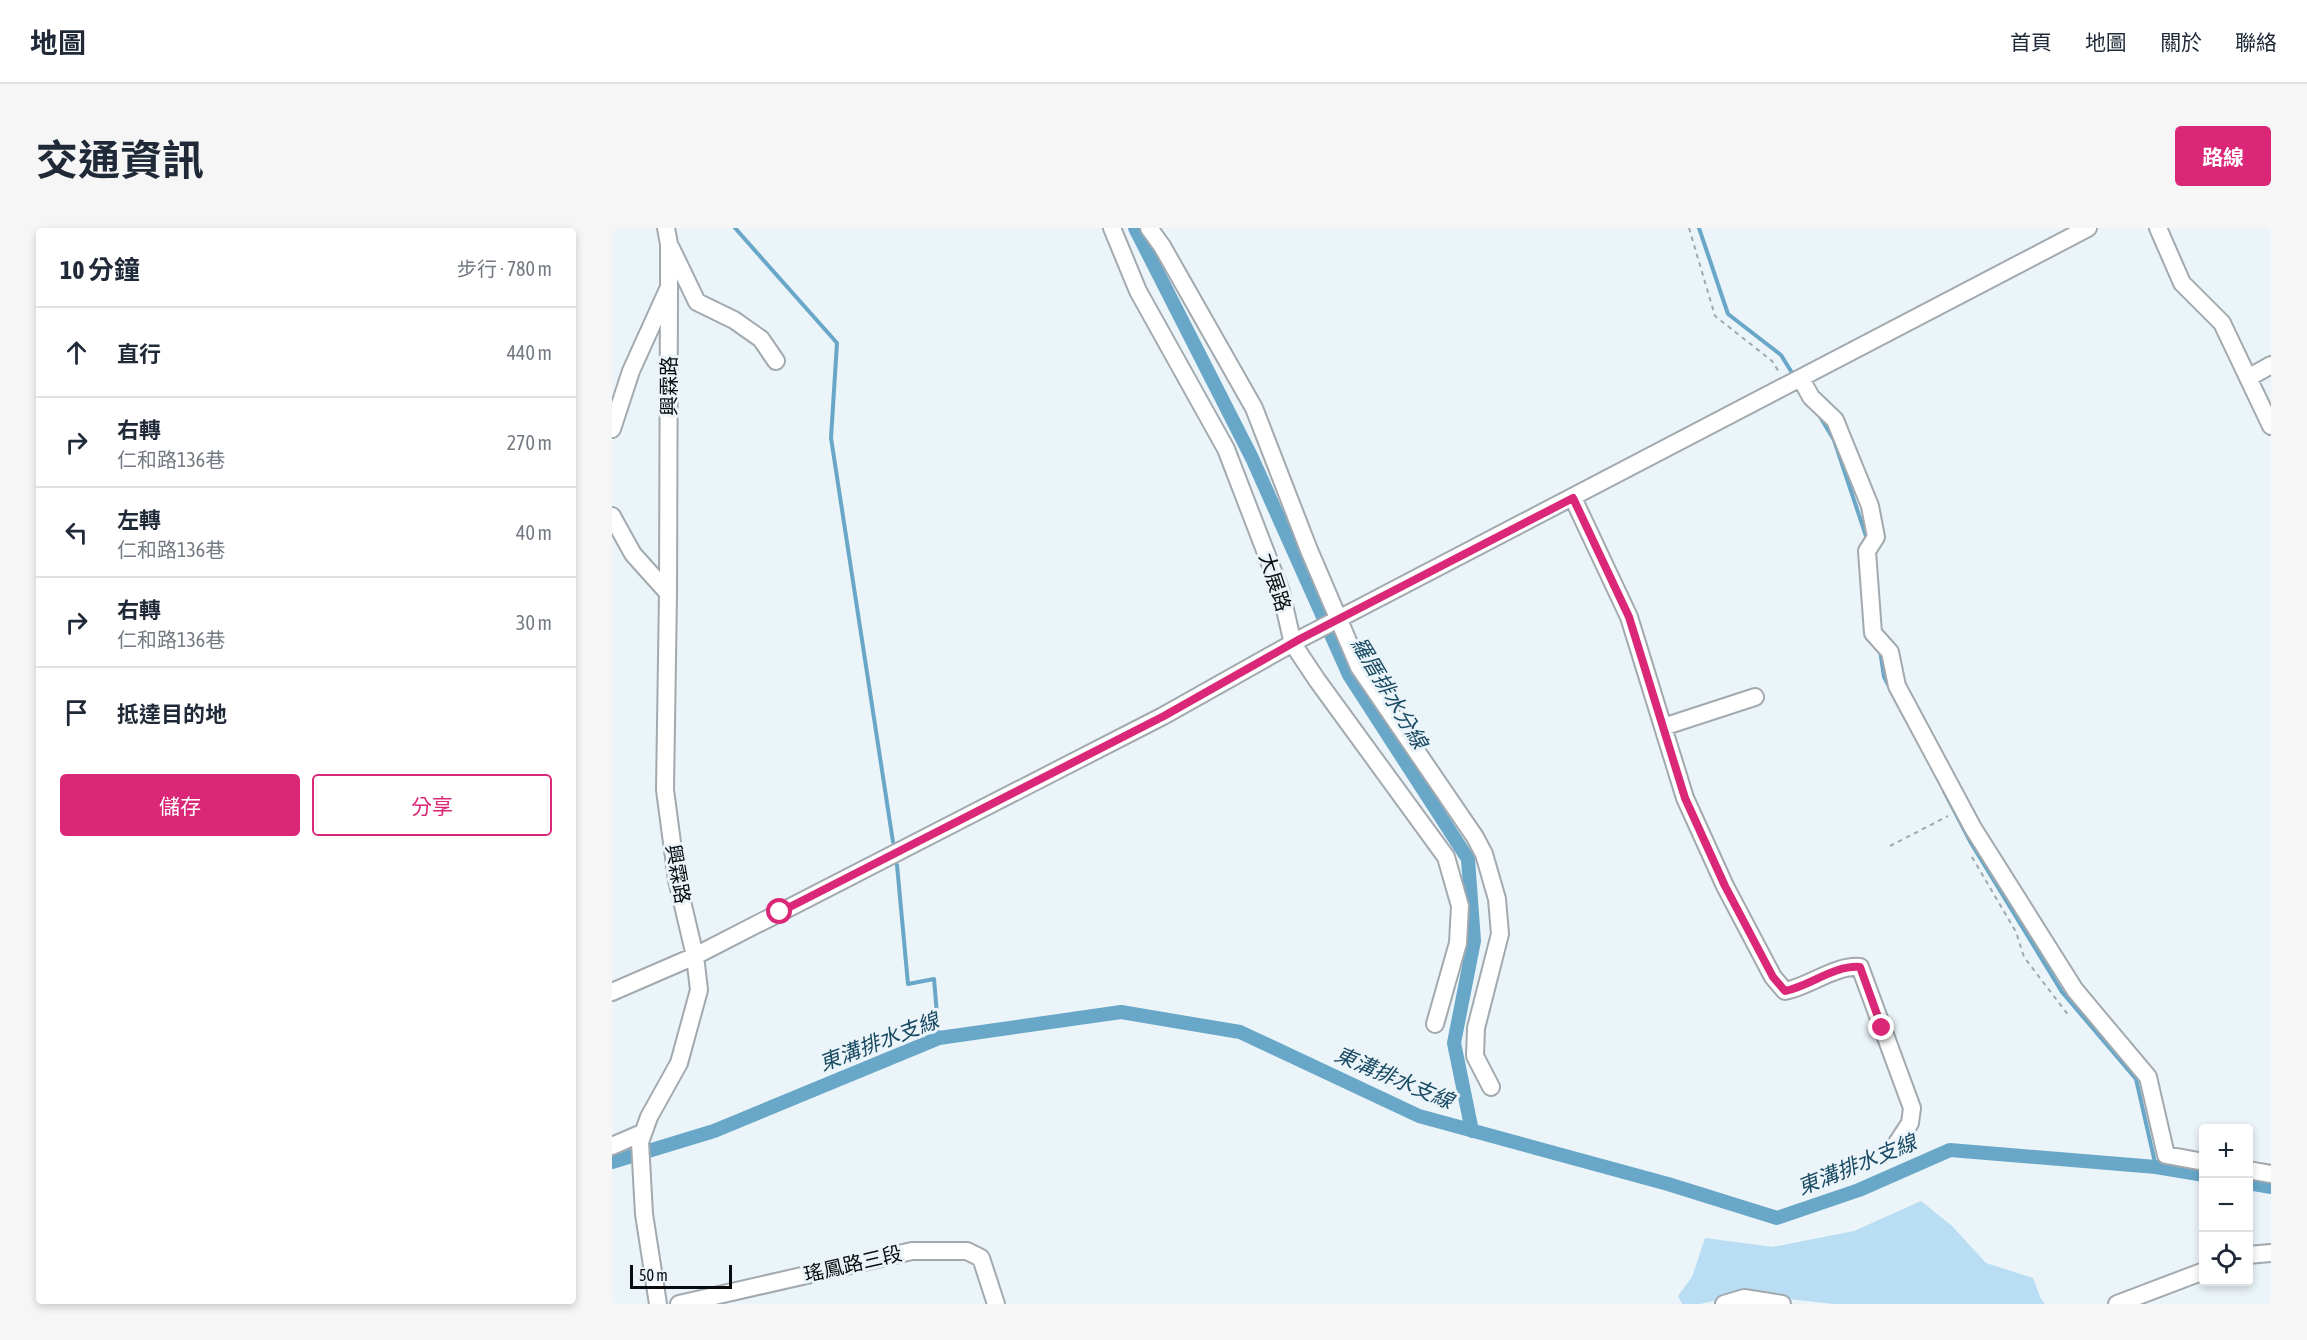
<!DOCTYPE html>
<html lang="zh-TW">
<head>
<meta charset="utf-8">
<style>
  :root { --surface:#fff; --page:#f6f6f7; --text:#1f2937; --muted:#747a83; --line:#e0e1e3; --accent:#db2777 }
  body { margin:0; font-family:"Asap Condensed","Noto Sans TC",sans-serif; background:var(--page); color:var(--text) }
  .controls { position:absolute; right:18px; bottom:18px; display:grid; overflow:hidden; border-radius:6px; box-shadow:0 3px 9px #0003 }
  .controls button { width:54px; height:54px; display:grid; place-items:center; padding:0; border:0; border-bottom:2px solid var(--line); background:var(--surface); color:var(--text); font:30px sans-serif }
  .scale { position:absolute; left:18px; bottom:15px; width:102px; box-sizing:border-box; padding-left:6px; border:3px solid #090c0d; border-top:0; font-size:16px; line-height:21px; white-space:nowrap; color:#090c0d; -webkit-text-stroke:4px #ebf4f9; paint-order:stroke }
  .stop { position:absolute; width:18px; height:18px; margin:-14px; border:4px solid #db2777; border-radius:50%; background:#fff }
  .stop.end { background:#db2777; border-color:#fff; box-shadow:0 2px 6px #0008 }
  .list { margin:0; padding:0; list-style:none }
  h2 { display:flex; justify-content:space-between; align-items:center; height:78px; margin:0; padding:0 24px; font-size:26px }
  h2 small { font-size:20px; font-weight:400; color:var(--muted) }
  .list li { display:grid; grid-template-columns:39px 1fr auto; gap:18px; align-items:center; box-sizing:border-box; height:90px; padding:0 24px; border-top:2px solid var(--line) }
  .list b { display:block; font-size:22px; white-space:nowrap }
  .list p { margin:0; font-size:20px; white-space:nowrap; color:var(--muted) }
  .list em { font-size:20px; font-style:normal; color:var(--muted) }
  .actions { display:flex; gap:12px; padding:18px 24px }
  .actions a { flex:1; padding:14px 0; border:2px solid var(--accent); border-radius:6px; text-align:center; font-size:21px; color:var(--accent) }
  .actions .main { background:var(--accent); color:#fff }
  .icon { flex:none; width:33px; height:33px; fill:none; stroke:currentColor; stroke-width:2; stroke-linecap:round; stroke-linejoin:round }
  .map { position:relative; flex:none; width:1659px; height:1076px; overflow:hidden; border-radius:6px }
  header { display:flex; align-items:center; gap:36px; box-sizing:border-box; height:84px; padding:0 30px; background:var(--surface); border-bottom:2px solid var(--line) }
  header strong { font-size:28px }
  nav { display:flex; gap:33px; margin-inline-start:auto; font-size:21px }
  .intro { display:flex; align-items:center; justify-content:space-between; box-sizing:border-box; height:144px; padding:0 36px }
  h1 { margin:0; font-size:42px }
  .button { padding:15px 27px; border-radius:6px; background:var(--accent); color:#fff; font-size:21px; font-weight:700 }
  main { display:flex; gap:36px; padding:0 36px }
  aside { flex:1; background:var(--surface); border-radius:6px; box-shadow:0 3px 9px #0003 }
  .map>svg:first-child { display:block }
</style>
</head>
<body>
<header>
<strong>地圖</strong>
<nav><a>首頁</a><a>地圖</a><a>關於</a><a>聯絡</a></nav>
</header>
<div class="intro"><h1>交通資訊</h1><a class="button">路線</a></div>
<main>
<aside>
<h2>10 分鐘<small>步行 · 780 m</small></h2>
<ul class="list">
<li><svg class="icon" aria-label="ahead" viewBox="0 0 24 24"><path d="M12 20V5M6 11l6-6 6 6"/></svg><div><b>直行</b></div><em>440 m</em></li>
<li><svg class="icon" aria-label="right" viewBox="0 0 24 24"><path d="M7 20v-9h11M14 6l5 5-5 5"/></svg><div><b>右轉</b><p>仁和路136巷</p></div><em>270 m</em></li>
<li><svg class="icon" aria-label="left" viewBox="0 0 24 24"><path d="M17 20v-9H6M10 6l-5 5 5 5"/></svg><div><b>左轉</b><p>仁和路136巷</p></div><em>40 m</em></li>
<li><svg class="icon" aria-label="right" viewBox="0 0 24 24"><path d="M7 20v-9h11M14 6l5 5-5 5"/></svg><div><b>右轉</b><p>仁和路136巷</p></div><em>30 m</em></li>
<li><svg class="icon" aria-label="arrive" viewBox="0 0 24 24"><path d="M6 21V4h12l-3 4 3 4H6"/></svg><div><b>抵達目的地</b></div></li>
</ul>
<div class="actions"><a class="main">儲存</a><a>分享</a></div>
</aside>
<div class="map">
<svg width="1659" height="1076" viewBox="0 0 1659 1076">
  <rect width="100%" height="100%" fill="#ebf4f9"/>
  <!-- green -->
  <path fill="#b9def3" d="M1309,973L1340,998L1374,1035L1421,1050L1429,1071L1433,1076H1221L1132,1066L1088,1076H1070L1066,1068L1080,1049L1093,1010L1161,1019L1242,1003Z"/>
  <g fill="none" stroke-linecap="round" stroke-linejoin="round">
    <!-- stream -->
    <path stroke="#69a7c8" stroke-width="4" d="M123,0L225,115L219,210L281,614
      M1087,0L1116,86L1169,127L1182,148
      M1207,187L1222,212L1256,314
      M1268,422L1272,449L1278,460
      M1332,563L1359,615L1450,764L1524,851L1544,939
      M285,637L296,756L322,751L327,810"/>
    <!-- canal -->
    <path stroke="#69a7c8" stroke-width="14" d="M523,0L640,230L737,447L856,631L862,713L842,815L860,903
      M0,934L102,903L327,810L509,784L628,804L807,888L1056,956L1165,990L1247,962L1338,922L1544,939L1592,947
      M1636,955L1659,959"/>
    <!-- minor casing -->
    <g stroke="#a2aaaf" stroke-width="20">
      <path id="minor" d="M500,0L526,63L614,221L669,364L681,416L705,452L834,629L848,678L846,715L823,796
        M537,0L550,18L642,180L697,322L747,439L863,609L872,626L885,671L888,706L864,800L863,828L879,859
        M1546,0L1570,55L1610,95L1659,198
        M59,20L85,74L122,92L149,111L164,133
        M1636,150L1659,137
        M1189,151L1199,169L1223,192L1258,278L1264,309L1255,323L1261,405L1278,424L1285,458L1361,600L1463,762L1536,849L1554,927L1592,934
        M0,201L19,143L57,59V16L54,0
        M961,270L1017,389L1073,570L1113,658L1161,749L1173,763C1198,758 1223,737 1248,739L1300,880L1298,895L1283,918
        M0,288L21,326L56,365L53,562L65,652L83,728L87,762L67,835L37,889L28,914L32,986L46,1076
        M56,365L57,59
        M1051,499L1143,469
        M0,764L83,728L551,488L688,411L1476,0
        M0,918L30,905
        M1636,942L1659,946
        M1636,1027L1659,1025
        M67,1076L300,1023H355L369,1030L384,1076
        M1112,1076L1132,1070L1170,1076
        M1505,1076L1592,1043"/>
    </g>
    <!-- path -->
    <path stroke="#a1a8ac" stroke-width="2" stroke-dasharray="4.5 4.5" stroke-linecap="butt" d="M1077,0L1103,88L1160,133L1167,144
      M1278,618L1336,588
      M1360,629L1404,704L1412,729L1457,788"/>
    <!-- minor -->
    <use href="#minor" stroke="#fff" stroke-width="16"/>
  </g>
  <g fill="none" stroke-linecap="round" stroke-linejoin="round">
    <!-- route -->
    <path stroke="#db2777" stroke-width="8" d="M168,684L552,488L688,411L961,270L1017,389L1073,570L1113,658L1161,749L1173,763C1198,758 1222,737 1248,739L1270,800"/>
  </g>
  <g text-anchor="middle" stroke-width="6" stroke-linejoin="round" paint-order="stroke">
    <!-- street labels -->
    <g font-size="20" fill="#090c0d" stroke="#ebf4f9">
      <text transform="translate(57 158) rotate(-90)" y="7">興霖路</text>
      <text transform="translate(663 354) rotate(72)" y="7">大展路</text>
      <text transform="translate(66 646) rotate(80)" y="7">興霖路</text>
      <text transform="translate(241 1036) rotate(-13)" y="7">瑤鳳路三段</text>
    </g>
    <!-- water labels -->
    <g font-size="21" font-style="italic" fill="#184a62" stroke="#ebf4f9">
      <text transform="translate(777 465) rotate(59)" y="7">羅厝排水分線</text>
      <text transform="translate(267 814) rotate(-21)" y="7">東溝排水支線</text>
      <text transform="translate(782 850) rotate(23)" y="7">東溝排水支線</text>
      <text transform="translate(1245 937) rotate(-22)" y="7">東溝排水支線</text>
    </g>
  </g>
</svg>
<div class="controls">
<button>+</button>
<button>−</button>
<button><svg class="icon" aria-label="locate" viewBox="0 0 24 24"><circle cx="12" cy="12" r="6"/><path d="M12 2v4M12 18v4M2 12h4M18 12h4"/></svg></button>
</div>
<div class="scale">50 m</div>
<div class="stop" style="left:168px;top:684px"></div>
<div class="stop end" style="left:1270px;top:800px"></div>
</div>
</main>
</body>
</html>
